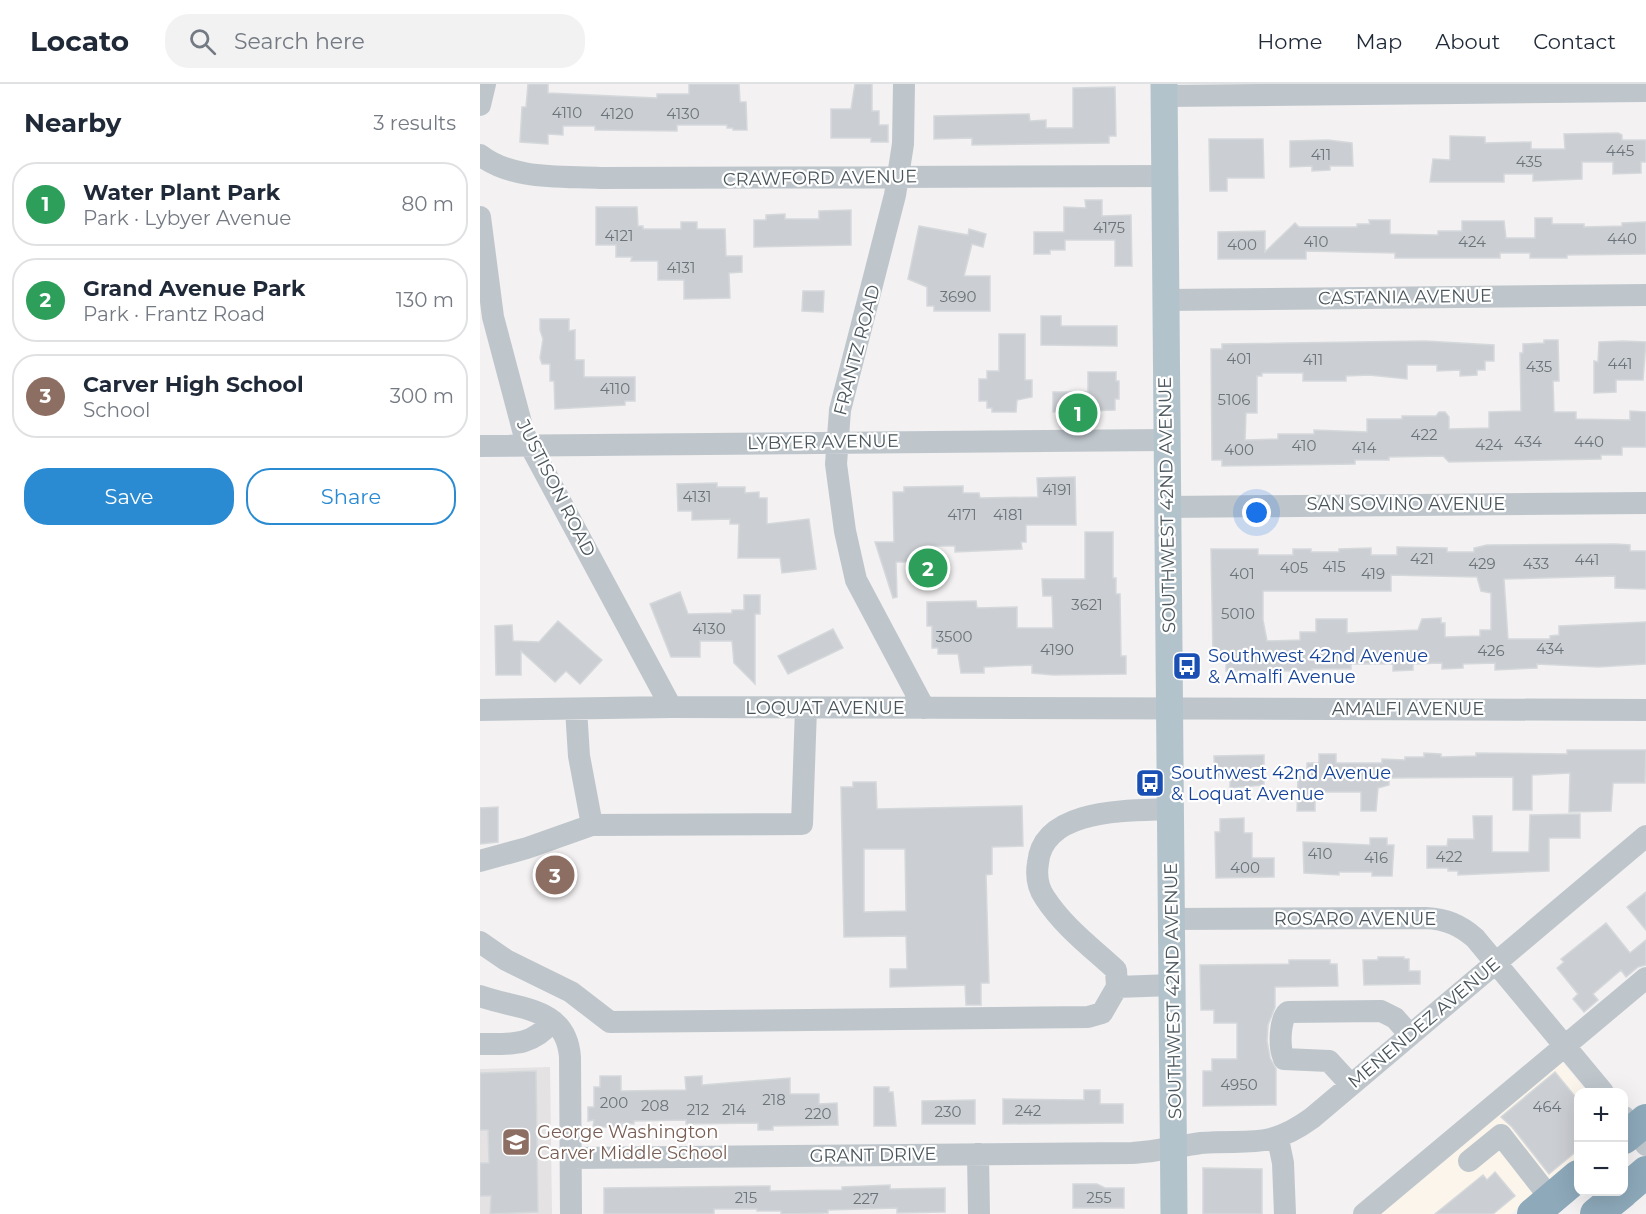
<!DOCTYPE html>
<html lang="en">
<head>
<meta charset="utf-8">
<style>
  :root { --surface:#fff; --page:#f2f2f3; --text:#1f2937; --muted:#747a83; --line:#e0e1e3; --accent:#2a8bd3 }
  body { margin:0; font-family:Montserrat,sans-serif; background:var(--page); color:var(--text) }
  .controls { position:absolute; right:18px; bottom:18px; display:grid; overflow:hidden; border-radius:12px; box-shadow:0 6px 24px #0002 }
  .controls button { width:54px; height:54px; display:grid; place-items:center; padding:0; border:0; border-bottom:2px solid var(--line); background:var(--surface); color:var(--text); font:30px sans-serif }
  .you { position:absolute; left:777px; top:429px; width:21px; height:21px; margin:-15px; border:4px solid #fff; border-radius:50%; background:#1a73e8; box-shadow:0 0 0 9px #1a73e833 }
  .badge { display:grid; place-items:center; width:39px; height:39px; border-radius:50%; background:var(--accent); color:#fff; font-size:20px; font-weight:700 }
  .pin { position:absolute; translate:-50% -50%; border:3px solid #fff; box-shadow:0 2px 6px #0006 }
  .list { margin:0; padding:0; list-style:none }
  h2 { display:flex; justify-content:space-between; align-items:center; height:78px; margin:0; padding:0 24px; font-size:26px }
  h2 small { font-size:20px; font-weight:400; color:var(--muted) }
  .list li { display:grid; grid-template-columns:39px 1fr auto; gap:18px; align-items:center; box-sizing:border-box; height:84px; margin:0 12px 12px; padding:0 12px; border:2px solid var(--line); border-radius:24px }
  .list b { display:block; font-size:22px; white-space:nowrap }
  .list p { margin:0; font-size:20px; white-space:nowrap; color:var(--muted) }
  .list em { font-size:20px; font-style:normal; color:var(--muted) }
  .actions { display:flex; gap:12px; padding:18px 24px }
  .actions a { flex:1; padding:14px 0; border:2px solid var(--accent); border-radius:24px; text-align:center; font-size:21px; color:var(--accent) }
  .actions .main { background:var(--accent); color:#fff }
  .icon { flex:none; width:33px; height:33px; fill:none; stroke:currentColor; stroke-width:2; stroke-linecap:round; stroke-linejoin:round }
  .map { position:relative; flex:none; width:1166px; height:1130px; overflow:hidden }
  header { display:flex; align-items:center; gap:36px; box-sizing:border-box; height:84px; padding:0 30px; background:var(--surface); border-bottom:2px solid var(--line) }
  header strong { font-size:28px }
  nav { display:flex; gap:33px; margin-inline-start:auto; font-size:21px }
  .search { width:420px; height:54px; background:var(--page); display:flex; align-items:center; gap:15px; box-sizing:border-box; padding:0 21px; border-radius:24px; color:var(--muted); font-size:22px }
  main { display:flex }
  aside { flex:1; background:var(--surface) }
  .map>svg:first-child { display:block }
</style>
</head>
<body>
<header>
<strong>Locato</strong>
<div class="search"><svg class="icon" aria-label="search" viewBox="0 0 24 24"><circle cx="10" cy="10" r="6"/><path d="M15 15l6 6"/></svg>Search here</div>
<nav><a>Home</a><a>Map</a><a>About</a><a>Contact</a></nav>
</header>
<main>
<aside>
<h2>Nearby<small>3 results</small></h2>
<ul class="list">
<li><span class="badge" style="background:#2e9e5b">1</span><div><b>Water Plant Park</b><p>Park · Lybyer Avenue</p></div><em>80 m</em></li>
<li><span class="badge" style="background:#2e9e5b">2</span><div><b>Grand Avenue Park</b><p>Park · Frantz Road</p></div><em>130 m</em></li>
<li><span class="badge" style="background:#8d6e63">3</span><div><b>Carver High School</b><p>School</p></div><em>300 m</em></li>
</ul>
<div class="actions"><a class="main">Save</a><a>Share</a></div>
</aside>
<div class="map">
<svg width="1166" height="1130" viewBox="0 0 1166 1130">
  <rect width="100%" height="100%" fill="#f3f1f1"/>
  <!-- commercial -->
  <path fill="#fbf5ec" d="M1078,973L1107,1008H1098V1073L1031,1130H895Z"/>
  <!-- education -->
  <path fill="#e4e2e2" d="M70,983L72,1130H0V985Z"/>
  <!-- building -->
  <path fill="#cbced2" stroke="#d5d8db" stroke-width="1.5" fill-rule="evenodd" d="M48,0H68V9L177,14V10H209V0H259L260,18H266L267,46H253V44H247V41H197V47L115,46V42H83V51L68,50V60L40,58L42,23H46Z
    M375,0H392V27H399V41H408V58H391V54H351V25H371Z
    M635,3L636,52H629V59L492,61V54L454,55V32L549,30L550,37L566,36V44H593V4Z
    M1138,49L1142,51V56H1166V78H1161V89L1133,90V78H1102V95L1053,97V90H1024V98H950L953,75L970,76V52L1005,53V59L1051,58V65H1085L1084,50Z
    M729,55H783L784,94H747V107H730Z
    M810,57L848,56L872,59L873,82H850V86L832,87V82L810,83Z
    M605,116H622V132L651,131L652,182H635V156H585V166H570V170H554V148H584V123L606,124Z
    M116,123H157L158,142H163V145H201V138H217V145H245L246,172H262V188L249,189L250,214L204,215V196H178V177H151L152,173H136V161H116Z
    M371,126V161L274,163V136H286V131L305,130V135H339V127Z
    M1055,134H1072V140H1104V143L1142,142V139L1166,138V170L1087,171V174H1050V169H1020V174H915V169L826,167V175H738V148L785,147V168L815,139L819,143H877V140H890L889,136H910V150L958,151V147H982V137H1024L1026,154H1055Z
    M439,142L488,151L489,145L506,150L503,163L492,160L484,192H510V227H454V222H447V203L428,195Z
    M323,207H344L343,228L322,227Z
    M561,232H581V242H637V262L561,261Z
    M60,235H89V247L95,246V276H104V293H155V317H145V321L75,325L74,297H70V280H62L60,274L63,255L60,246Z
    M519,250H545V296H552V313L537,316L536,328H512V324H507V317H499V295H507V287H519Z
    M1064,256H1078L1079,297H1073L1074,328H1096V335L1150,336V327L1166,328V363H1142V371H1121V375L969,378L963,372L909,373V376H875V380L742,382V376H732L731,265H742V260L945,257L1014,261V277H1005V286H997V291L980,292V286L957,287V281H927V295L889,291L866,292V297H823V289H782V292H777V329H766L765,356L798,355V350H834V346L887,348V335H922V332H956L959,328H965L969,333V345L1009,344V328L1041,327L1040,269H1043V260L1064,259Z
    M1143,257L1166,258L1163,296H1136V308L1114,309V277L1118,278L1119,258Z
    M608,288H636V297H639V315H635V326L573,328V308H608Z
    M595,393L596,441H546V458H541L542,465L475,468V462H448V478H416L417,513L413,514L395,458H414L413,408H424V403L483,402V409H499L500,414L558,413L557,394Z
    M237,399V403H265V409L279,408V414H287V440L329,435L336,485L302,489L300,474H258L259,440H250V435L212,436V427H198L197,400Z
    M605,448H633V494H636V510H640L641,572H646V590L573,591L552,589V581L504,583V589H481L478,570H458V564H452V542H447V518L496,517L497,524L537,523V544H573L572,512H563L562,495H605Z
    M1135,460L1150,461V467H1166V505L1135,504V492L1024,495L1028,555H1070V552L1079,551V542L1166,538V580L1118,583L1057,580V584L1015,586V579L983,580V584L962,585V579L933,580V586L913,587V580H871V585H832V587H746V574H733L731,465H778V471H813V465H831V468H859V465L891,464V471H917V463L967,464V468H994V464L1007,461ZM911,491L997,493L1001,507L1011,509V546H1000V552L965,553V539H961V534L942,535L938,546L867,549V535H836V548H820V556L787,557L783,536V507H911Z
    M200,508L208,530L252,529V526H264V511H280V530H275V600L254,579L252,557H220V573H191L170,520Z
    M78,537L122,576L100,600L86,587L75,598L41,567V591H16L15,542L32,541L33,557L59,558Z
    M353,545L363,564L308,590L298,572Z
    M1087,666H1166L1165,699H1133L1131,727L1089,728L1090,689L1052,691V726H1033V693L909,694V701L898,704L896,727H881V708H835V727H817L818,693H827V679H839V670H856V679H902V675L925,676V673H944V669L961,670V673L996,672V669L1087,670Z
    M784,671V701L750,704V694H735L734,672Z
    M373,698H396L397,725L542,722L543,762L512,763V790L506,791L509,899H501V921H486L485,901L410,903V885H427L426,852L364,853L361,703H373ZM384,765H425L426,827L384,828Z
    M18,723V758L0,760V724Z
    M1100,730V754H1069V787L978,791V787H968V784H947V762H967L968,755H994L993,732H1012V768H1049L1050,731Z
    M764,734V749H772V774H794V793L736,794L735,748H740V735Z
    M890,754H907V761H914L912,792H892V788H859V791L824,789L823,758L890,761Z
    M1166,808V846L1147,823Z
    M1126,839L1150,869L1166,856V881L1158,883L1146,893L1141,886L1113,910L1118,916L1104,928L1093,915L1098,910L1077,884L1084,878L1081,875Z
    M898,873H924V875H929V887H940V900L884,901L883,876H898Z
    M809,876H850V880H857L858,902L795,903V923L788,941L787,957L790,974L796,985V1021L723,1022V987H732V975H757V939H734V926H721L720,881L809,880Z
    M56,987L58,1128L10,1130L11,1112H0V1079H9L8,1046H0V989Z
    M1075,988L1098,1016V1066L1069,1090L1032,1043L1021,1033Z
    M120,992H141V1007L206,1006L205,993L222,992V1001L310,994V1010H339V1020L357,1019L358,1041L293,1042V1046H278V1039L206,1040V1036L154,1037V1040L142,1039V1043H113L114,1036L108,1037V1023H114V1003H120Z
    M394,1003H409V1008H413L416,1042H394Z
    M604,1006H620V1020H643V1039L523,1040V1015L604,1016Z
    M495,1016V1040H442V1017Z
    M723,1084L782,1085V1130H723Z
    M1015,1088L1035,1112L1013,1130H955L1003,1091L1007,1096Z
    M593,1100H617L625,1104H644V1124H593Z
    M410,1101V1105L465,1104V1128L417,1129V1124L348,1126V1129L301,1130V1127H277V1125H234V1130H124V1104L290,1102V1107L362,1106V1103Z"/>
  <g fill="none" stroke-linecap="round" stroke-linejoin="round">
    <!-- minor -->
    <path stroke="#bec6cc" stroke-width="22" d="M424,0L423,60L415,111L360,326L356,380L365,447L376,496L444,624
      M684,12L1166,7
      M0,21L5,0
      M0,71C32,96 81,92 120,94L684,92
      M0,133L13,233L44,350L191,623
      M685,216L1166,211
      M0,362L685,356
      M686,423L1166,419
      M96,625L99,672L112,741L322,740L326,624
      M0,626L191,623L1166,626
      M0,777L47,764L112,741
      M692,835L946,834C966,835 980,841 995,854L1123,1008
      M0,858L26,876L91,908L130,938L608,933L622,929L637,903L693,901
      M637,903L636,886C611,863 584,843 565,814C558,804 556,791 558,779C563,723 651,727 691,725
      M0,912C37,926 86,921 90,973L91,1130
      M0,960C32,960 51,963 73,937
      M871,1001L849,977L804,975C799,964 799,936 808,928L901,927L915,934L930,951
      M1144,1033L1166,1061
      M798,1055L803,1079L805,1130
      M498,1070L499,1130
      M91,1074L652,1069C676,1068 698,1062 721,1059C770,1055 788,1066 832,1034L1166,752
      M989,1077L1021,1051L1071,1115
      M884,1130L1166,894"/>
    <!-- major -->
    <path stroke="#b3c3cc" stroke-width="27" d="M684,0L694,1130"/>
    <!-- highway -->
    <path stroke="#8da9ba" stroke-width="32" d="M1144,1054L1166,1036
      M1144,1107L1166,1088
      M1053,1130L1098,1092
      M1116,1130L1143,1108"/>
  </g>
  <!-- icons -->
  <defs>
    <g id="bus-square" transform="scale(1.5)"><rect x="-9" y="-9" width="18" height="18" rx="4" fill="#1a4fb4" stroke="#fff"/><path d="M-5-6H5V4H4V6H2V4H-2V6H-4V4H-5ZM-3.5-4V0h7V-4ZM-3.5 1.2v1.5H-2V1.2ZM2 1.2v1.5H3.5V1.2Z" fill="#fff"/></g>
    <g id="school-square" transform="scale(1.5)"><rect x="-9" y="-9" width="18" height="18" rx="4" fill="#8d6e63" stroke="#fff"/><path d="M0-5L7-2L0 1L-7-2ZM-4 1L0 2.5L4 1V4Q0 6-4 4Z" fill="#fff"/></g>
  </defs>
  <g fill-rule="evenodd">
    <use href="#bus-square" x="707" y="582"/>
    <use href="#bus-square" x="670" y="699"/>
    <use href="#school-square" x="36" y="1058"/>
  </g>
  <g text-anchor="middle" stroke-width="4.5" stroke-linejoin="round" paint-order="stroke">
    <!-- number labels -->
    <g font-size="15" fill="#6a747a">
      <text x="87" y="34">4110</text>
      <text x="137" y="35">4120</text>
      <text x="203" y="35">4130</text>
      <text x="1140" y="72">445</text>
      <text x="841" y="76">411</text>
      <text x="1049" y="83">435</text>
      <text x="629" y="149">4175</text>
      <text x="139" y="157">4121</text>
      <text x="1142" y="160">440</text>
      <text x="836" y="163">410</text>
      <text x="992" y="163">424</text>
      <text x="762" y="166">400</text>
      <text x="201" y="189">4131</text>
      <text x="478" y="218">3690</text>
      <text x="759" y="280">401</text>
      <text x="833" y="281">411</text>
      <text x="1140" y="285">441</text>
      <text x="1059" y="288">435</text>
      <text x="135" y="310">4110</text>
      <text x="754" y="321">5106</text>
      <text x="944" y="356">422</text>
      <text x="1048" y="363">434</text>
      <text x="1109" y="363">440</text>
      <text x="1009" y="366">424</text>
      <text x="824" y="367">410</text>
      <text x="884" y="369">414</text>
      <text x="759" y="371">400</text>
      <text x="577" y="411">4191</text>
      <text x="217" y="418">4131</text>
      <text x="482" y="436">4171</text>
      <text x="528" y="436">4181</text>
      <text x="942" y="480">421</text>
      <text x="1107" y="481">441</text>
      <text x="1002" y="485">429</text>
      <text x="1056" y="485">433</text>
      <text x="854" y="488">415</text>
      <text x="814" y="489">405</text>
      <text x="762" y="495">401</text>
      <text x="893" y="495">419</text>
      <text x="607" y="526">3621</text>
      <text x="758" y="535">5010</text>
      <text x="229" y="550">4130</text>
      <text x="474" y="558">3500</text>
      <text x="1070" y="570">434</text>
      <text x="577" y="571">4190</text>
      <text x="1011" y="572">426</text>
      <text x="840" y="775">410</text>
      <text x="969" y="778">422</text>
      <text x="896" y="779">416</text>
      <text x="765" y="789">400</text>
      <text x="759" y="1006">4950</text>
      <text x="294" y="1021">218</text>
      <text x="134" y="1024">200</text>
      <text x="175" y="1027">208</text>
      <text x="1067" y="1028">464</text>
      <text x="218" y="1031">212</text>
      <text x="254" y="1031">214</text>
      <text x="548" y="1032">242</text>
      <text x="468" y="1033">230</text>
      <text x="338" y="1035">220</text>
      <text x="266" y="1119">215</text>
      <text x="619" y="1119">255</text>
      <text x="386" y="1120">227</text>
    </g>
    <!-- street labels -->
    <g font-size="18" fill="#4a565c" stroke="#fff">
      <text transform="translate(340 94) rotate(-1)" y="6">CRAWFORD AVENUE</text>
      <text transform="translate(925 213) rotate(-1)" y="6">CASTANIA AVENUE</text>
      <text transform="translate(377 266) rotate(-75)" y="6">FRANTZ ROAD</text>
      <text transform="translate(343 358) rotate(-1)" y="6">LYBYER AVENUE</text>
      <text transform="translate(76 404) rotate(63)" y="6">JUSTISON ROAD</text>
      <text x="926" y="426">SAN SOVINO AVENUE</text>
      <text transform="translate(687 421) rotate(-91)" y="6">SOUTHWEST 42ND AVENUE</text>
      <text x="345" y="630">LOQUAT AVENUE</text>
      <text x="928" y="631">AMALFI AVENUE</text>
      <text x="875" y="841">ROSARO AVENUE</text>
      <text transform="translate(693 907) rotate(-91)" y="6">SOUTHWEST 42ND AVENUE</text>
      <text transform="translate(944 939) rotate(-40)" y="6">MENENDEZ AVENUE</text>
      <text transform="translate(393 1071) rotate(-1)" y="6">GRANT DRIVE</text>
    </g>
    <!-- transit labels -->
    <g font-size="18" fill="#164399" stroke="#fff" text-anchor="start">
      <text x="728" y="578">Southwest 42nd Avenue<tspan x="728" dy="21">&amp; Amalfi Avenue</tspan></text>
      <text x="691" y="695">Southwest 42nd Avenue<tspan x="691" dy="21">&amp; Loquat Avenue</tspan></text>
    </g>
    <!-- education labels -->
    <g font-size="18" fill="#785e54" stroke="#fff" text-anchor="start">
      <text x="57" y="1054">George Washington<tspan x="57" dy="21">Carver Middle School</tspan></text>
    </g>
  </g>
</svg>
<div class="controls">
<button>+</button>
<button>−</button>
</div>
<div class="you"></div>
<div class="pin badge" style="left:598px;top:329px;background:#2e9e5b">1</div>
<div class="pin badge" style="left:448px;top:484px;background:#2e9e5b">2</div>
<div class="pin badge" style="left:75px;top:791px;background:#8d6e63">3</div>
</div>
</main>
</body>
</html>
